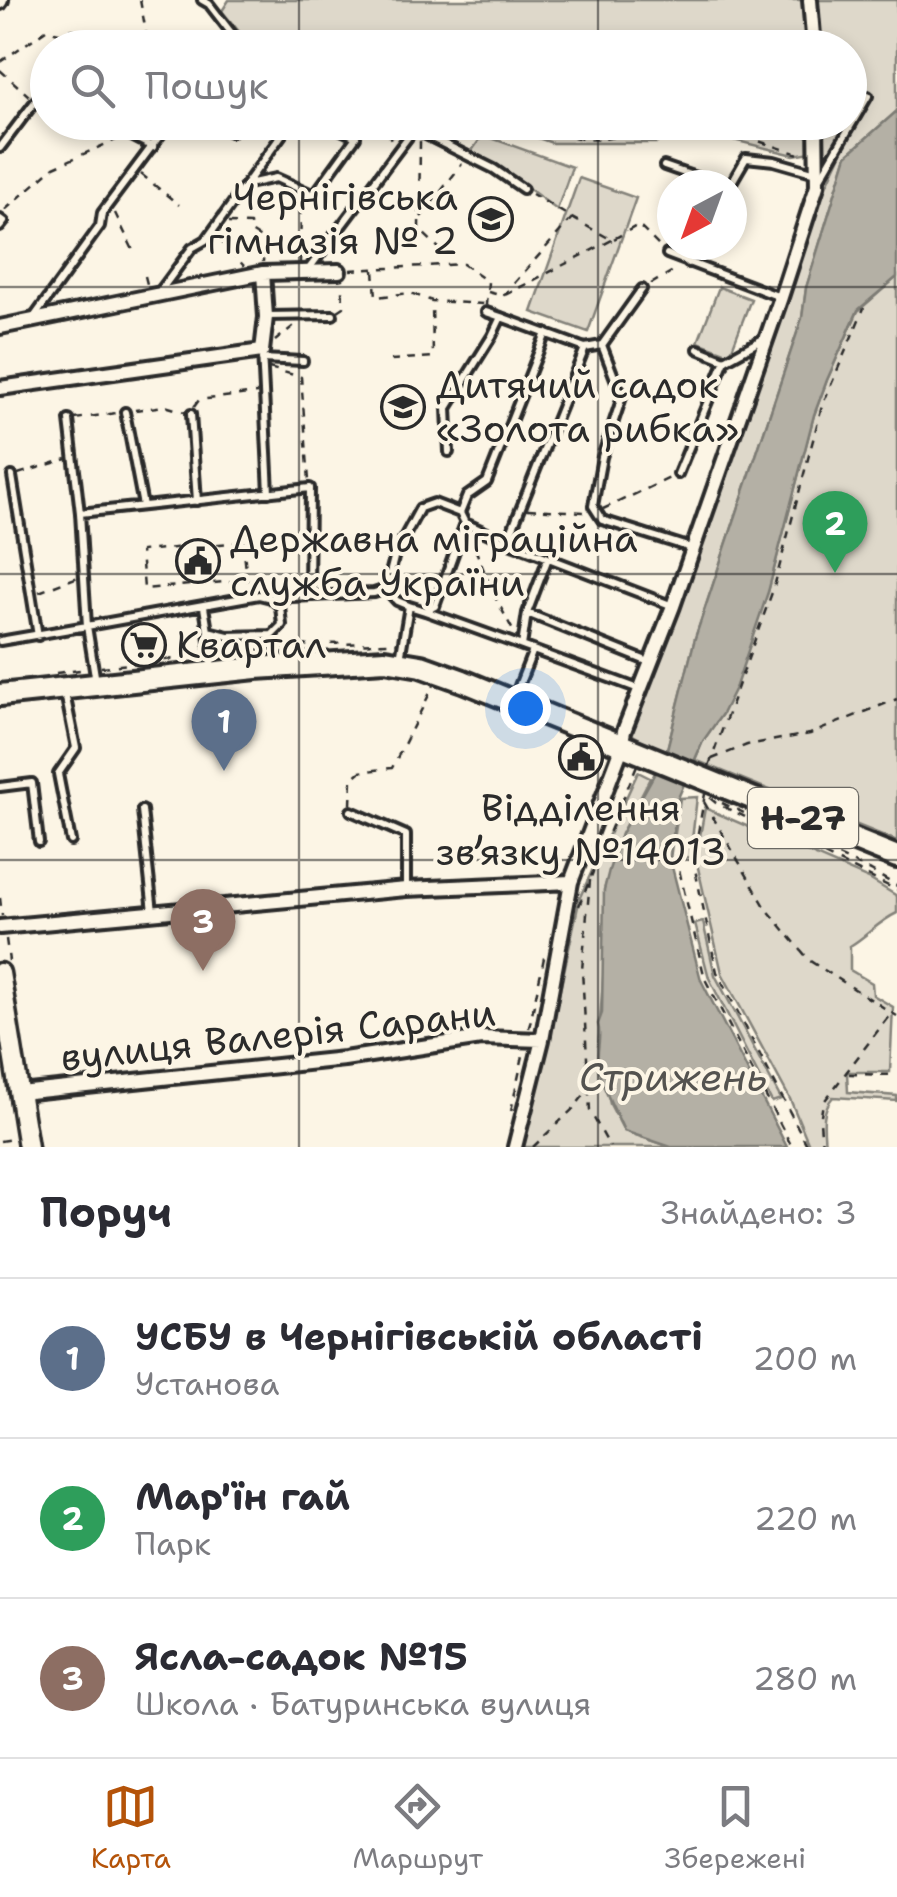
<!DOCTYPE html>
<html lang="uk">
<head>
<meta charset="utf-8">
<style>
  :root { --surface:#fff; --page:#f7f7f7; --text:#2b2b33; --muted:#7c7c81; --line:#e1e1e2; --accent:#b45309 }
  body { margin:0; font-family:"Shantell Sans",sans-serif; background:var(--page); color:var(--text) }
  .compass { position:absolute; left:657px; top:170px; width:90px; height:90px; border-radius:50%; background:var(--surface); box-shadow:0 5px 15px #0003; rotate:221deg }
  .you { position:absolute; left:525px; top:708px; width:35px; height:35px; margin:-25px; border:8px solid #fff; border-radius:50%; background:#1a73e8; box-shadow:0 0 0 15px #1a73e833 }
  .badge { display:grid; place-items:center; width:65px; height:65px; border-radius:50%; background:var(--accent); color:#fff; font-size:32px; font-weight:700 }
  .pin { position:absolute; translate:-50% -82px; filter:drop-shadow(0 2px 5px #0008) }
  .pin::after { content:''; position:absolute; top:52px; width:35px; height:30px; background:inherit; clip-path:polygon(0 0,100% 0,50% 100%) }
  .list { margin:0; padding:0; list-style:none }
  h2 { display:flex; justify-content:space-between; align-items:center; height:130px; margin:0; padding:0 40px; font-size:42px }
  h2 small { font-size:32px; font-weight:400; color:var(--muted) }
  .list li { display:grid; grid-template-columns:65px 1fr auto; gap:30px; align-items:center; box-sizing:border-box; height:160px; padding:0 40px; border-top:2px solid var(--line) }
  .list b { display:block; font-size:38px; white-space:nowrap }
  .list p { margin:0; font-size:32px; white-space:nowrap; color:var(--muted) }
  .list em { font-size:32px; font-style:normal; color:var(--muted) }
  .icon { flex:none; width:55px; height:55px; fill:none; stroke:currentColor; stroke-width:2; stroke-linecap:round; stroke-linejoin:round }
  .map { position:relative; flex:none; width:897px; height:1147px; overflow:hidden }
  .search { position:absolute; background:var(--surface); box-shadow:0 5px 15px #0003; left:30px; right:30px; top:30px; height:110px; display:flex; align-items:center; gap:25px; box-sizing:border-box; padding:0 35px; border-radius:55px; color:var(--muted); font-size:38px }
  .sheet { height:610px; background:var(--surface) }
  nav { display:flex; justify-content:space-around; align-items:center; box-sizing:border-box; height:140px; border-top:2px solid var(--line); background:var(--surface); font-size:28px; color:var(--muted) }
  nav a { display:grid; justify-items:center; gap:5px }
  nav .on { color:var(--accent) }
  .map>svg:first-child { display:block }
</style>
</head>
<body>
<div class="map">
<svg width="897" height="1147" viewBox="0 0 897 1147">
  <rect width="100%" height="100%" fill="#fcf5e5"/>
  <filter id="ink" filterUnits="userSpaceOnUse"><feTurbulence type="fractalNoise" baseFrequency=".01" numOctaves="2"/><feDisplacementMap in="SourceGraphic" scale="20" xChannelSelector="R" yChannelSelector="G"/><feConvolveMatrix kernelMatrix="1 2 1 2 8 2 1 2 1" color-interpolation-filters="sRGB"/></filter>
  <g filter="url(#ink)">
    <!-- green -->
    <path fill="#ded8ca" stroke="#84827a" stroke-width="2.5" d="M229,0H897V111L847,155L806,288L802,318L695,638L666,753L629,733L815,210L841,154L816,151L794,155L673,125L657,143H552L496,123L850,122V48L252,47L222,11Z
      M483,135L572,167L557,210L498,165L471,152Z
      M579,178L636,198L588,332L532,312Z
      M897,277V841L695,760L703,741L722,714L768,592L814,415L827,380L858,311Z
      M719,287L751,299L730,354L698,342Z
      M638,772L650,778L621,834L604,890L606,939L598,1047L610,1104L624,1131L671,1147H521L556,1009L580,897Z
      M697,797L690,857L679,859L682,843L674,840L680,798Z
      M705,808L869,879L897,896V913C878,922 868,935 850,946V970L872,983L873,995L893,1007L890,1072H847L848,1092L897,1096V1101L833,1097C820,1112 824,1129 825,1147H810L790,1099L722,973L696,859Z
      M703,922L715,975L781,1099L772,1102L709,978L695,924Z"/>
    <!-- water -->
    <path fill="#b4b0a5" stroke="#7d7b74" stroke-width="2.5" d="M897,111V277L858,310L827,380L814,415L768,592L736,686L722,714L703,741L678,798L670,859L701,980L787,1147H671L624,1131C615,1109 601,1088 598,1064C596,1050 602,1037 598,1024L602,1013L604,890L609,870L621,834L666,753L695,638L802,318L806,288L847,155Z"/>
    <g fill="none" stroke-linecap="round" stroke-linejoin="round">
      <!-- lane casing -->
      <g stroke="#2b2b2b" stroke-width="14">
        <path id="lane" d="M202,0L209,4L243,48
          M73,35L91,48
          M105,122L153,147
          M211,122L231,132
          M0,148L43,91L48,94
          M664,166L719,185
          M819,180L868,96
          M248,184L276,178L314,195L356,137L324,122
          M719,185L732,182L746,158L774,161L816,173
          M0,219L4,222L0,227
          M667,254L780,297
          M688,263L695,245
          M308,270L414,129L494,169L523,189
          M161,290L192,248L206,240L291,122
          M267,316L333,315
          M32,320L100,226L102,213L170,122
          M602,345L642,289
          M585,348L602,345L622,397L602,457L593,506L602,520L691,548
          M698,349L725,360
          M262,351L269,493
          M262,359L303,361
          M125,412L143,506
          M191,414L197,501
          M69,420L80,513L87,626L259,595L271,598L374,593L386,589L397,601L409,606
          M449,452L447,408L492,336L501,317L486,312
          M678,474L725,360L765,338
          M12,476L38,636
          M80,513L310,488L309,595
          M465,523L507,542L585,348L501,317
          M507,542L673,606
          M386,589L395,554L420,508L434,503L460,513
          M204,607L208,631
          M425,611L522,646
          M527,613L548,558
          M0,641L87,626L96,682
          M533,650L522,646L527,613L649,662
          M400,659L409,606L425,611L435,606L465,523L460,513L467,496L487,482L546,333
          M212,670L208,631L228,636L272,635L282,625L280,606L272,599
          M65,693L76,748L58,774L71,841
          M515,696L533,650L639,689
          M0,787L32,783L39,842
          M142,810L153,912
          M351,811L406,835V888"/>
      </g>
      <!-- street casing -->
      <g stroke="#2b2b2b" stroke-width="20">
        <path id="street" d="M810,0L814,48
          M0,2L1,0
          M0,327L263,273L339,271
          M0,388L262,351L266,317L263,273
          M0,927L406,889L571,882
          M20,1093L344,1059L481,1038L542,1040
          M515,1147L542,1040L571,882L620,753L624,731L673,606L781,297L817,186L816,122"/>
      </g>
      <!-- secondary casing -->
      <g stroke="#2b2b2b" stroke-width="25">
        <path id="secondary" d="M0,973L28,1147"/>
      </g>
      <!-- primary casing -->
      <g stroke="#2b2b2b" stroke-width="28">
        <path id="primary" d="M0,695L256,668L385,660L421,666L463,681L897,857"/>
      </g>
      <!-- path -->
      <path stroke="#2b2b2b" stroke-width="2.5" stroke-dasharray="8 8" stroke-linecap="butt" d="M140,0L149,48
        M0,62L46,30L63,34
        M0,70L29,96
        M528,122C576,140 601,150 649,122
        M699,122L805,156
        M389,138L398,134
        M420,141L419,229L445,254
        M141,174L179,205
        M5,210L54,167L120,138
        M115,213L135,254
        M421,217L462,164
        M572,218L612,240L638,225L663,250
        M228,223L250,224L251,232L264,240L263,262
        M219,239L244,266
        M300,263L301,201
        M350,270L463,264L488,282L486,305
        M374,270L376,297L410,293L432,301L485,304
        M145,276L147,284
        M651,284L678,268
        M488,292L503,296L572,218L532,194
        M505,295L612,240
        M338,311L344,307L341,283
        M275,341L296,324
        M391,360L433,357L432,303
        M269,368L301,377L309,481
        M194,407L199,400L257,393
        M135,410L165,406L185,412
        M75,419L117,413
        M18,474L67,459
        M528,509L585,512
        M603,509L672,477
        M469,534L494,595L516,636
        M243,542L247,580L144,589L141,551Z
        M39,592L78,577
        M220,655L319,644L396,643
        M101,667L202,656
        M56,673L88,669
        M712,759L747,745L810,734L897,699
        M709,766L774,587L822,406L864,308
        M705,794L693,860L717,972L808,1147
        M710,798L716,803L897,890
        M704,802L766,908L810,961L897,1016
        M722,803L871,871L897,886
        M351,805L352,779L360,772L392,768L434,685
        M680,840L676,857L705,979L792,1147
        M590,880L582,970L590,1111L610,1147
        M0,898L2,916
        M579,906L637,765
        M6,939L9,961
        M529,1028L545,953
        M849,1074L897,1075
        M511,1111L524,1051
        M0,1141L13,1139
        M533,1147L574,1108L587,1091
        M822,1147L820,1121L823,1103L892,1012"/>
      <!-- lane -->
      <use href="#lane" stroke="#fcf5e5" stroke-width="6"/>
      <!-- street -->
      <use href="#street" stroke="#fcf5e5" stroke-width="12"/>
      <!-- secondary -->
      <use href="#secondary" stroke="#fcf5e5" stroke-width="18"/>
      <!-- primary -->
      <use href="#primary" stroke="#fcf5e5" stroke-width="20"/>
    </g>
  </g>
  <!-- grid -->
  <path fill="none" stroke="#2b2b2b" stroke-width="2.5" stroke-opacity="0.55" d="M299,0V48M598,0V48M299,122V1147M598,122V1147M0,287H897M0,574H897M0,860H897"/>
  <!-- icons -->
  <defs>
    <g id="school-ring" transform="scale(2.25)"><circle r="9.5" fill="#fcf5e5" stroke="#2b2b2b" stroke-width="1.5"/><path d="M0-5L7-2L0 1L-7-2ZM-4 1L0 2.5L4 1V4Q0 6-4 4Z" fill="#2b2b2b"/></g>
    <g id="civic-ring" transform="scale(2.25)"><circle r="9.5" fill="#fcf5e5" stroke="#2b2b2b" stroke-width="1.5"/><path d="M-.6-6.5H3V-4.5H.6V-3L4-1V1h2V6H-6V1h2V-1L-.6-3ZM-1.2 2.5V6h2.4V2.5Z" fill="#2b2b2b"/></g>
    <g id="supermarket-ring" transform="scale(2.25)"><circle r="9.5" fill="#fcf5e5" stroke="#2b2b2b" stroke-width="1.5"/><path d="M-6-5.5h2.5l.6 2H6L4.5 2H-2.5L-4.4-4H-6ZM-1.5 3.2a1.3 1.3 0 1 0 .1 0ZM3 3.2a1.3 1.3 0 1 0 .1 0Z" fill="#2b2b2b"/></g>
  </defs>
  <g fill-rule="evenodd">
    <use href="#school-ring" x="491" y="219"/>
    <use href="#school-ring" x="403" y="407"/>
    <use href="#civic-ring" x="198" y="561"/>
    <use href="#supermarket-ring" x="144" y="645"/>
    <use href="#civic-ring" x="581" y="757"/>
  </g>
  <g text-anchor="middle" stroke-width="8" stroke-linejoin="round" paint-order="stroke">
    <!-- shield labels -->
    <rect fill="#fcf5e5" stroke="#6a6863" stroke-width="2.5" x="748" y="788" width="110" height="60" rx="8"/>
    <g font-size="35" font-weight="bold" fill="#2b2b2b">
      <text x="803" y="830">Н-27</text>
    </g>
    <!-- poi labels -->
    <g font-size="38" fill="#2b2b2b" stroke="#fcf5e5" text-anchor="start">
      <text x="458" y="210" text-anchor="end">Чернігівська<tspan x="458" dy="44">гімназія № 2</tspan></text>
      <text x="436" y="398">Дитячий садок<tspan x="436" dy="44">«Золота рибка»</tspan></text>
      <text x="230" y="552">Державна міграційна<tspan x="230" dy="44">служба України</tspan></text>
      <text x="176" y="658">Квартал</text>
      <text x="581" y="821" text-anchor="middle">Відділення<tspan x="581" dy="44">зв’язку №14013</tspan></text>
    </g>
    <!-- street labels -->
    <g font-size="38" fill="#2b2b2b" stroke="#fcf5e5">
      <text transform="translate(278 1035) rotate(-6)" y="13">вулиця Валерія Сарани</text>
    </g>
    <!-- water labels -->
    <g font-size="40" font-style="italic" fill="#545350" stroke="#fcf5e5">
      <text x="673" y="1091">Стрижень</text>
    </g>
  </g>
</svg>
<svg class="compass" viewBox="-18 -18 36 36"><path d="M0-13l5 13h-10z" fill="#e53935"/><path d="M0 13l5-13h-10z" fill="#7c7c81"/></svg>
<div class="you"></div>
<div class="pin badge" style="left:224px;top:771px;background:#5c6f8a">1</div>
<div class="pin badge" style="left:835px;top:573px;background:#2e9e5b">2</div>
<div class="pin badge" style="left:203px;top:971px;background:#8d6e63">3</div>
<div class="search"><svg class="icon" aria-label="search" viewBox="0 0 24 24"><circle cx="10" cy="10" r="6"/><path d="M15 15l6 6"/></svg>Пошук</div>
</div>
<section class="sheet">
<h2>Поруч<small>Знайдено: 3</small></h2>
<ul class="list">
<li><span class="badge" style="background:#5c6f8a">1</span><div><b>УСБУ в Чернігівській області</b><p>Установа</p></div><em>200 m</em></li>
<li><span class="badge" style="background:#2e9e5b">2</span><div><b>Мар'їн гай</b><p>Парк</p></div><em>220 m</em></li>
<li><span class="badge" style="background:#8d6e63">3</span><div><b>Ясла-садок №15</b><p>Школа · Батуринська вулиця</p></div><em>280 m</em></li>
</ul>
</section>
<nav>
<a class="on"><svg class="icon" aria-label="map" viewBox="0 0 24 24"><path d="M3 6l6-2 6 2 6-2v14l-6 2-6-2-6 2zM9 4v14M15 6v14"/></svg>Карта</a>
<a><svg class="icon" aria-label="directions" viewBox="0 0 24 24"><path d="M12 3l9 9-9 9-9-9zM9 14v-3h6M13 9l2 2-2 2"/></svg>Маршрут</a>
<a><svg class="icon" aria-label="saved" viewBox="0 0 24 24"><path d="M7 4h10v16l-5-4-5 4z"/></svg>Збережені</a>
</nav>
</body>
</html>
